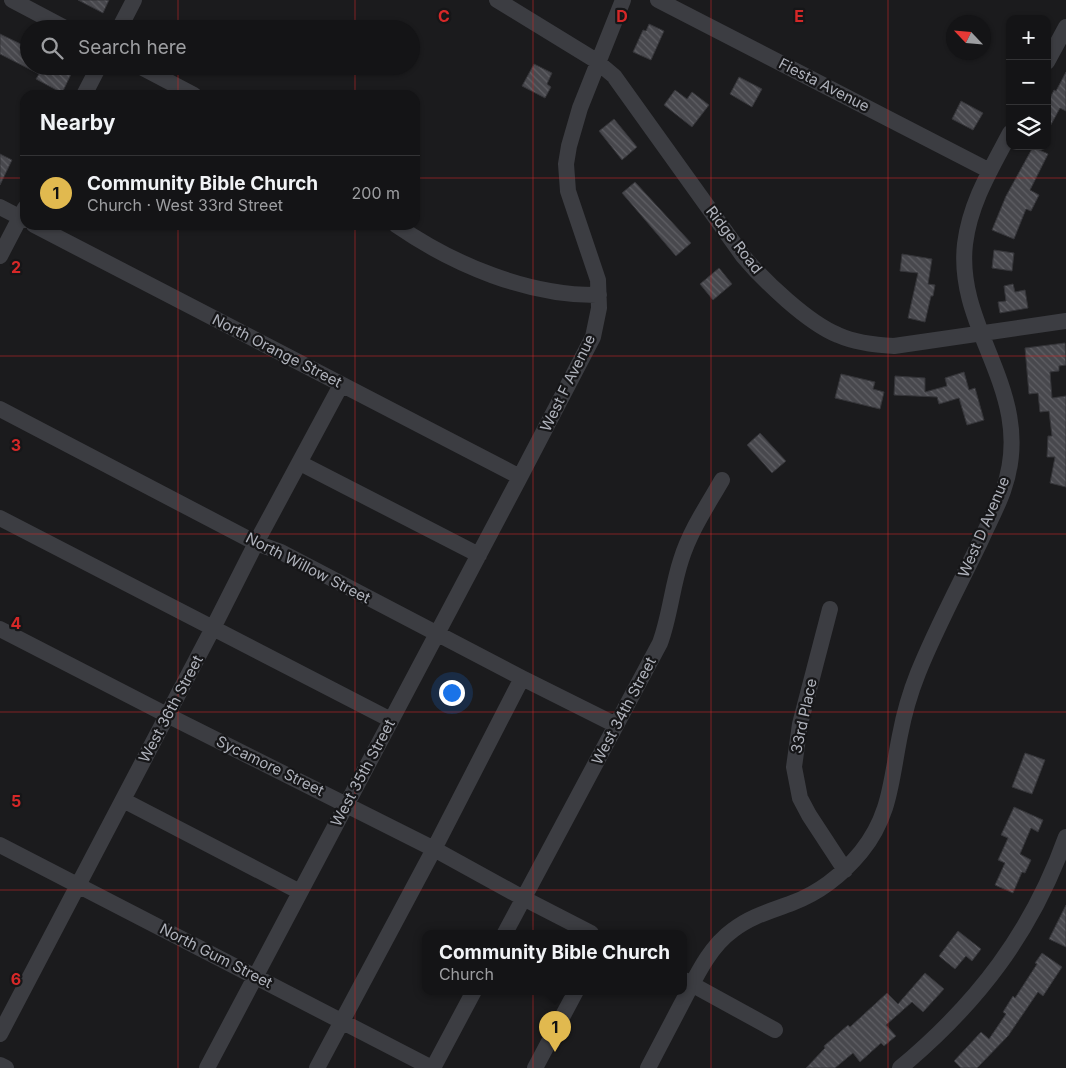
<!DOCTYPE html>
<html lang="en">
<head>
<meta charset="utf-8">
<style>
  :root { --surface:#141416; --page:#1d1d1f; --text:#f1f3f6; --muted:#9d9ea1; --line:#333335; --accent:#e1b94f }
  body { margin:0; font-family:Inter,sans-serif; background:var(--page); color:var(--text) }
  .controls { position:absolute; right:15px; top:15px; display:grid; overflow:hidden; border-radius:10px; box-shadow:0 1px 4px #0004 }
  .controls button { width:45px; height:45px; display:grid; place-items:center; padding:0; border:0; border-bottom:1px solid var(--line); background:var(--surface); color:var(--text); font:25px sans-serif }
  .compass { position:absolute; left:946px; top:15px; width:45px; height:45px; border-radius:50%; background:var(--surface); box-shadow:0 1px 4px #0004; rotate:296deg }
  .you { position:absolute; left:451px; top:692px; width:18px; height:18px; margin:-12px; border:4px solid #fff; border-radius:50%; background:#1a73e8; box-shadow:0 0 0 8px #1a73e833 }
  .badge { display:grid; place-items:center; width:32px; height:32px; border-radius:50%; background:var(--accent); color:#111; font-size:16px; font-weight:700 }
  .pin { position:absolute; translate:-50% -41px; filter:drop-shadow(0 1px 2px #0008) }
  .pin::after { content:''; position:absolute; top:26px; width:18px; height:15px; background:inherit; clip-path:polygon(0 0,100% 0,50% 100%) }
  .popup { position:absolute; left:422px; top:930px; width:265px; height:65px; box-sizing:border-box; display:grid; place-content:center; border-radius:10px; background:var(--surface); filter:drop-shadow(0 1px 4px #0005); font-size:16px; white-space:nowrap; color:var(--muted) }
  .popup b { font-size:19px; color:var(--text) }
  .popup::after { content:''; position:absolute; left:50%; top:100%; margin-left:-10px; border:10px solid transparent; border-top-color:var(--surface) }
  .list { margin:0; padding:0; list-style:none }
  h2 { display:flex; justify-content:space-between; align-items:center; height:65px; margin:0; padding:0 20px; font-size:21px }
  h2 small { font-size:16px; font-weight:400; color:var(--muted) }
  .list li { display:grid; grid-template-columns:32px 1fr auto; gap:15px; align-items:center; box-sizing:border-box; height:75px; padding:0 20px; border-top:1px solid var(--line) }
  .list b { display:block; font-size:19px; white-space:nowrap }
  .list p { margin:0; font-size:16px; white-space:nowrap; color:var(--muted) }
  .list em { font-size:16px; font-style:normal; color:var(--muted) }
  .icon { flex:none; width:28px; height:28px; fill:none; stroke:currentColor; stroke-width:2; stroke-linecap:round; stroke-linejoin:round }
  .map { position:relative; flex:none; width:1066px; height:1068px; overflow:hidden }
  .search { position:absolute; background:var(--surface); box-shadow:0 1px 4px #0004; left:20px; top:20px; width:400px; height:55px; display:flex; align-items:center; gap:12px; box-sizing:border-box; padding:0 18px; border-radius:28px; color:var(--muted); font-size:19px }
  .panel { position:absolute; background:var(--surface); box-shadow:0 1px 4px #0004; left:20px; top:90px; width:400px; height:140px; border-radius:15px }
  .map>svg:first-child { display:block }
</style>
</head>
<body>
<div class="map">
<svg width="1066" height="1068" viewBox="0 0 1066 1068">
  <defs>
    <pattern id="building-back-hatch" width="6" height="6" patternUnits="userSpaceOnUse" patternTransform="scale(1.25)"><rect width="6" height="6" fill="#48484d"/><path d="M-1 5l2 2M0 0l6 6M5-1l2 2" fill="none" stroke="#606065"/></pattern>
  </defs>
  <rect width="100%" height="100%" fill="#1b1b1d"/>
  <!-- building -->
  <path fill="url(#building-back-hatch)" stroke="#353539" d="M78,0H109L103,13Z
    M649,24L664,31L651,60L633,52L643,30L646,31Z
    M0,34L29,48V66H75L62,93L36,79L39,74L0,54Z
    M534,64L552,73L547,84L551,87L545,98L522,86Z
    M1066,72V111L1060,108L1047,132V104L1054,90L1056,91Z
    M739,77L762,89L752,107L730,94Z
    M675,90L687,99L692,92L709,105L692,127L664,105Z
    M961,101L983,113L973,130L952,119Z
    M614,119L637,147L622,160L599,131Z
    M1033,147L1048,154L1030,190L1039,195L1031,211L1026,209L1014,239L992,230L1006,196Z
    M0,154L12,160L0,185Z
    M635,182L691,243L676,256L622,193Z
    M994,250L1014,253L1012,271L992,268Z
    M902,254L932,259L928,284L935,285L933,296H931L925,322L908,318L918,273L900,271Z
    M719,268L732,284L713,300L700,284Z
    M1013,284L1015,292L1025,290L1028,308L1000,313L998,302L1006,301L1004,286Z
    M1065,343L1066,365L1059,366V371L1050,372L1052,398L1066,396V487L1050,483L1055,457H1047L1048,436H1052L1049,411L1040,412L1038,393L1029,394L1025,348Z
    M964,372L969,390L975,388L984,420L967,425L959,398L939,404L937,397L894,395L895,376L925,378V392L947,386L945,378Z
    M841,374L875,382L873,389L884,392L880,409L835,398Z
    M760,433L786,461L772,473L747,445Z
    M1025,753L1045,760L1032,794L1012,787Z
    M1014,807L1043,820L1038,832L1031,828L1020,854L1031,860L1025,873L1022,872L1013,893L995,885L1005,863L998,860L1008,838L1001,835Z
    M1066,905V947L1049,939Z
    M958,931L981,949L972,961L966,956L955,969L939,956Z
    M1042,953L1062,967L1043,996L1038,992L1008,1036L977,1068H961L954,1061L981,1032L989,1039L1006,1014L1003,1012L1013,996L1015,998L1037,964L1035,963Z
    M925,973L944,989L923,1012L912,1002L886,1025L896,1036L884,1046L881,1043L860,1062L853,1053L835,1068H806L825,1048L824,1046L848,1025L850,1027L887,993L898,1004Z"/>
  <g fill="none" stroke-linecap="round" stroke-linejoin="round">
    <!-- minor -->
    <path stroke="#3c3d42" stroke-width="16" d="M12,0L67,29
      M497,0L595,60L614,76L743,256C764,281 808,323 838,335C856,343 874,345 894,346L1066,321
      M658,0L990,171
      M119,29L134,0
      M1047,62L1066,27
      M139,66L194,95
      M84,95L99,66
      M0,207L25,220
      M34,225L520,477
      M396,225C454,265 528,296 599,295
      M0,256L25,208
      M0,409L256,543L281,552L522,678L616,725
      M300,463L479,555
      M0,518L391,720
      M830,609L800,724L794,767L800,798L809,815L845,870
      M0,629L167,715L434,849L523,898L591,933
      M123,800L300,892
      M0,845L432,1068
      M505,933L660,643C670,616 672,587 681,560C690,531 707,506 722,480
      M684,980L775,1030
      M0,1034L213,628L256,543L341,385
      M0,1065L6,1068
      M207,1068L520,477L593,337L599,308L598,280L568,191L566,164L569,146L580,108L623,0
      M317,1068L434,849L522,678
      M433,1068L474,991
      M535,1068L576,991
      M648,1068C659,1047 670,1026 681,1005C695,979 708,948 733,930C751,916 771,911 792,903C819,893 842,875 861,852C891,815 891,779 900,735C904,714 910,693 918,673C936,628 960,584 981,540C988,524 997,508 1003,491C1038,394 955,332 965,244C970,203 991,169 1010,133
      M900,1068C978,1003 1032,932 1066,837"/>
  </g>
  <!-- grid -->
  <path fill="none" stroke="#d62828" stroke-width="1" stroke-opacity="0.55" d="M178,0V29M355,0V29M533,0V1068M711,0V1068M888,0V1068M178,66V95M355,66V95M0,178H25M415,178H1066M178,225V1068M355,225V1068M0,356H1066M0,534H1066M0,712H1066M0,890H1066"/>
  <g text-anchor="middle" stroke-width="4.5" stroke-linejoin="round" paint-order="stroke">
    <!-- street labels -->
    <g font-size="15" fill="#afb2bb" stroke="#161618">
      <text transform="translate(824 85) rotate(27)" y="5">Fiesta Avenue</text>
      <text transform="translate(734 240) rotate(52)" y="5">Ridge Road</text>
      <text transform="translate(277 351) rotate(27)" y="5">North Orange Street</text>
      <text transform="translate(568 383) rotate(-64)" y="5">West F Avenue</text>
      <text transform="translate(984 527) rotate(-67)" y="5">West D Avenue</text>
      <text transform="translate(308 568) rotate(27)" y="5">North Willow Street</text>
      <text transform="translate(171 709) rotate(-62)" y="5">West 36th Street</text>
      <text transform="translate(624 711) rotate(-62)" y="5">West 34th Street</text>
      <text transform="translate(804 716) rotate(-78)" y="5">33rd Place</text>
      <text transform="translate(270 766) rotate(26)" y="5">Sycamore Street</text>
      <text transform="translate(363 773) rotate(-62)" y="5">West 35th Street</text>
      <text transform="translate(216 956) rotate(27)" y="5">North Gum Street</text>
    </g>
  </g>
  <g font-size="16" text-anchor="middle" font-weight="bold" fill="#d62828" stroke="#161618" stroke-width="4.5" stroke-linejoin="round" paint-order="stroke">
    <text x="444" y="22">C</text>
    <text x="622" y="22">D</text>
    <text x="799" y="22">E</text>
    <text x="16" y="273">2</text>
    <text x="16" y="451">3</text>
    <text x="16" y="629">4</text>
    <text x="16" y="807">5</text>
    <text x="16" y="985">6</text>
  </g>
</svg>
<div class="controls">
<button>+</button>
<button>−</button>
<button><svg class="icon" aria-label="layers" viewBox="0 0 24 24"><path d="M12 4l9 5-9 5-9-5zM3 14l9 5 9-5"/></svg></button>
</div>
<svg class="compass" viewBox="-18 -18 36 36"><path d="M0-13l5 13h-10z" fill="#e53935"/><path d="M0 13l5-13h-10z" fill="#9d9ea1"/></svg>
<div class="you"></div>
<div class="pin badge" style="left:555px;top:1052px">1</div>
<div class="popup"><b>Community Bible Church</b>Church</div>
<div class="search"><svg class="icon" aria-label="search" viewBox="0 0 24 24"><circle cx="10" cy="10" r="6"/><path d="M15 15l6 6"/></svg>Search here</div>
<section class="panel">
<h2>Nearby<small></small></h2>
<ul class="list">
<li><span class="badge">1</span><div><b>Community Bible Church</b><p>Church · West 33rd Street</p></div><em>200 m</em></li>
</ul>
</section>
</div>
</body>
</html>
